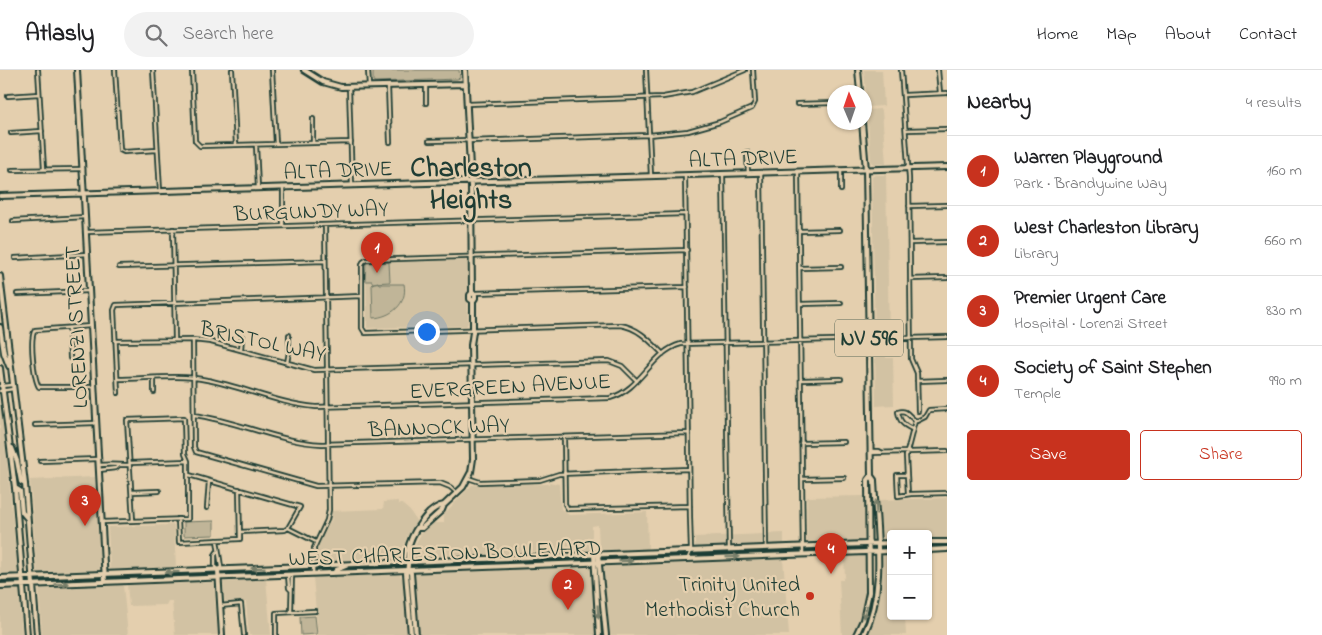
<!DOCTYPE html>
<html lang="en">
<head>
<meta charset="utf-8">
<style>
  :root { --surface:#fff; --page:#f2f2f2; --text:#202124; --muted:#757577; --line:#e0e0e0; --accent:#c8321e }
  body { margin:0; font-family:"Indie Flower",sans-serif; background:var(--page); color:var(--text) }
  .controls { position:absolute; right:15px; bottom:15px; display:grid; overflow:hidden; border-radius:5px; box-shadow:0 1px 4px #0004 }
  .controls button { width:45px; height:45px; display:grid; place-items:center; padding:0; border:0; border-bottom:1px solid var(--line); background:var(--surface); color:var(--text); font:25px sans-serif }
  .compass { position:absolute; left:827px; top:15px; width:45px; height:45px; border-radius:50%; background:var(--surface); box-shadow:0 1px 4px #0004; rotate:358deg }
  .you { position:absolute; left:426px; top:261px; width:18px; height:18px; margin:-12px; border:4px solid #fff; border-radius:50%; background:#1a73e8; box-shadow:0 0 0 8px #1a73e833 }
  .badge { display:grid; place-items:center; width:32px; height:32px; border-radius:50%; background:var(--accent); color:#fff; font-size:16px; font-weight:700 }
  .pin { position:absolute; translate:-50% -41px; filter:drop-shadow(0 1px 2px #0008) }
  .pin::after { content:''; position:absolute; top:26px; width:18px; height:15px; background:inherit; clip-path:polygon(0 0,100% 0,50% 100%) }
  .list { margin:0; padding:0; list-style:none }
  h2 { display:flex; justify-content:space-between; align-items:center; height:65px; margin:0; padding:0 20px; font-size:21px }
  h2 small { font-size:16px; font-weight:400; color:var(--muted) }
  .list li { display:grid; grid-template-columns:32px 1fr auto; gap:15px; align-items:center; box-sizing:border-box; height:70px; padding:0 20px; border-top:1px solid var(--line) }
  .list b { display:block; font-size:19px; white-space:nowrap }
  .list p { margin:0; font-size:16px; white-space:nowrap; color:var(--muted) }
  .list em { font-size:16px; font-style:normal; color:var(--muted) }
  .actions { display:flex; gap:10px; padding:15px 20px }
  .actions a { flex:1; padding:11px 0; border:1px solid var(--accent); border-radius:5px; text-align:center; font-size:18px; color:var(--accent) }
  .actions .main { background:var(--accent); color:#fff }
  .icon { flex:none; width:28px; height:28px; fill:none; stroke:currentColor; stroke-width:2; stroke-linecap:round; stroke-linejoin:round }
  .map { position:relative; flex:none; width:947px; height:565px; overflow:hidden }
  header { display:flex; align-items:center; gap:30px; box-sizing:border-box; height:70px; padding:0 25px; background:var(--surface); border-bottom:1px solid var(--line) }
  header strong { font-size:24px }
  nav { display:flex; gap:28px; margin-inline-start:auto; font-size:18px }
  .search { width:350px; height:45px; background:var(--page); display:flex; align-items:center; gap:12px; box-sizing:border-box; padding:0 18px; border-radius:28px; color:var(--muted); font-size:19px }
  main { display:flex }
  aside { flex:1; background:var(--surface) }
  .map>svg:first-child { display:block }
</style>
</head>
<body>
<header>
<strong>Atlasly</strong>
<div class="search"><svg class="icon" aria-label="search" viewBox="0 0 24 24"><circle cx="10" cy="10" r="6"/><path d="M15 15l6 6"/></svg>Search here</div>
<nav><a>Home</a><a>Map</a><a>About</a><a>Contact</a></nav>
</header>
<main>
<div class="map">
<svg width="947" height="565" viewBox="0 0 947 565">
  <rect width="100%" height="100%" fill="#e4cfae"/>
  <filter id="ink" filterUnits="userSpaceOnUse"><feTurbulence type="fractalNoise" baseFrequency=".02" numOctaves="2"/><feDisplacementMap in="SourceGraphic" scale="10" xChannelSelector="R" yChannelSelector="G"/><feConvolveMatrix kernelMatrix="1 2 1 2 8 2 1 2 1" color-interpolation-filters="sRGB"/></filter>
  <g filter="url(#ink)">
    <!-- built -->
    <path fill="#d2c2a3" d="M864,0H882L884,36L867,37Z
      M880,39L882,41L886,94H874L871,92L867,40Z
      M875,105H886L889,265H885L886,288H893L894,335L876,336L872,107Z
      M465,190L467,192L468,253L466,256L367,258L366,193Z
      M0,331L7,390L18,504L0,505Z
      M95,407L100,501L37,503L30,410Z
      M549,412L559,414L561,439L569,445L647,442L648,479L602,480L599,478L598,455L592,456V478L590,481L561,482L559,481L481,485L476,484L475,486L417,488L413,485L416,473L422,462L432,453H444V444L472,415L549,414Z
      M865,426L864,471L807,473V427Z
      M947,428V472H928V464H891V473L877,474V430Z
      M398,431V434H402L410,441L417,452L406,468L401,489L320,493L316,491L317,478L332,449V441L383,439L384,432Z
      M174,455L176,498L110,500L108,457Z
      M784,463V474L695,477V467Z
      M891,481V546H905L906,565H864L877,525V482Z
      M869,482L867,536L856,565H842L839,510H843V508L845,507L844,488L848,483Z
      M783,488L789,565H608L601,499L603,496Z
      M589,495L592,500L597,565H419L414,506L416,503Z
      M396,504L400,505L403,510L408,565H318L313,507Z
      M266,509L271,565H249L246,532L225,533L223,512Z
      M213,512L214,515L218,565H175L172,531H168L166,535L129,536L127,515Z
      M123,515L128,565H42L39,521L41,518Z
      M19,519L22,565H0V520Z"/>
    <!-- green -->
    <path fill="#c0b598" stroke="#707966" d="M373,0H459L460,8L457,9L375,12L373,11Z
      M389,192L390,212L372,213V211H365L366,193Z
      M378,212L379,214H404C408,234 391,247 373,248L372,215L374,213Z
      M214,451V465L184,466V452Z
      M315,546L317,564L301,565L300,547Z"/>
    <g fill="none" stroke-linecap="round" stroke-linejoin="round">
      <!-- street casing -->
      <g stroke="#1f3d34" stroke-width="6">
        <path id="street" d="M38,0L44,99
          M115,0L120,80L124,82L157,80
          M153,0L160,121
          M192,0L195,71L200,76L351,72
          M232,0L236,75
          M272,0L276,74
          M368,0L369,16
          M646,0L651,106
          M901,0L909,108L911,289L917,303L918,341
          M938,0L940,23
          M426,15V33
          M388,16L390,72
          M349,17L352,115
          M904,25L947,23
          M8,26L39,24
          M467,34L663,27L692,22L745,0
          M797,34L834,33
          M313,49V73
          M906,60L947,59
          M11,63L42,61
          M429,71L469,70
          M469,71L649,65L688,61L720,52L752,38L755,32L753,0
          M256,75L258,118
          M747,82L748,103
          M12,100L83,99
          M798,102L803,484
          M761,103L766,478
          M723,104L729,480
          M685,105L690,447L691,481L688,488
          M283,117V156
          M841,120V100
          M909,136L947,135
          M13,151L85,147
          M173,159L175,270
          M799,161L840,160
          M87,162L686,144
          M910,173L947,172
          M15,188L88,184
          M119,197L325,191
          M800,198L841,197
          M910,209L947,208
          M474,223L687,217
          M17,224L89,221
          M800,234L841,233
          M91,256L35,260C29,268 34,309 39,317H94
          M69,258L70,288
          M115,271L193,270L211,272L314,300L609,291L622,296L637,311
          M193,271L194,377L196,382L316,416L440,413L450,417L456,422
          M241,280L242,267
          M663,284C650,271 639,258 620,255L365,263L362,258V195L363,192L366,190L687,180
          M287,293L289,282V265
          M118,309C146,309 179,304 207,310C244,317 279,334 316,337L610,328C641,320 651,282 681,274L947,267
          M801,310L841,309
          M917,311L947,310
          M0,316L13,315
          M0,321L13,319
          M154,322V308
          M118,323L114,240L116,235L362,226
          M194,345C238,351 278,372 322,374L689,363
          M35,355L96,353
          M912,359C903,355 900,352 898,342C908,338 909,349 917,351L925,347L929,340L947,339
          M564,367L565,434L568,439L690,436
          M801,373L844,372
          M870,381H879L881,382
          M871,383L947,381
          M40,391L98,389
          M130,393L188,391
          M99,395C110,394 119,395 129,395
          M99,400L116,398L119,395
          M189,405L300,437L288,458L285,460L240,462
          M907,405H897L898,426L911,424L947,423
          M468,408L480,412L540,410L559,404L689,399
          M802,409L844,408
          M132,422L159,421
          M908,424L906,386L915,351
          M207,438L209,411
          M178,449L179,472L240,469L239,419
          M102,452L188,449V391L185,384L184,348L127,350L133,451
          M288,458L316,472
          M217,470L221,497L218,500L215,497V485L217,482
          M313,503L314,478L327,450L329,440L325,155
          M288,505L289,518L291,520
          M220,536L241,534L244,565
          M291,542L292,504
          M276,565V543L315,541"/>
      </g>
      <!-- secondary casing -->
      <g stroke="#1f3d34" stroke-width="8">
        <path id="secondary" d="M77,0L105,512
          M304,0L323,12L341,17L466,14
          M465,0L471,117L472,223L470,225V229L473,231
          M0,126L947,97
          M418,458H422L442,440L444,435L463,417L471,402L473,389L471,275L473,262V231L475,228V225L472,223
          M594,485L599,565
          M598,485L606,565
          M218,500L222,565
          M408,500L411,503L416,565
          M411,565L406,503C410,496 407,488 408,480C410,465 428,437 444,435"/>
      </g>
      <!-- primary casing -->
      <g stroke="#1f3d34" stroke-width="8">
        <path id="primary" d="M858,0L860,22
          M862,52L866,100L871,406L874,410C876,461 887,517 864,565
          M0,206L25,414L37,565
          M0,257L4,283L9,296
          M0,298L15,418L27,565
          M12,378L17,391L21,412L25,414
          M15,418L20,421L22,442L27,448
          M928,472H947
          M928,480L947,479
          M334,503L336,500L346,496
          M0,508L891,473
          M0,516L891,481
          M856,565L863,550L869,522L868,410L871,406"/>
      </g>
      <!-- street -->
      <use href="#street" stroke="#e4cfae" stroke-width="2.5"/>
      <!-- secondary -->
      <use href="#secondary" stroke="#e4cfae" stroke-width="4"/>
      <!-- primary -->
      <use href="#primary" stroke="#e4cfae" stroke-width="4"/>
    </g>
    <!-- one-way arrows -->
    <defs><path id="oneway-solid" d="M-6-.8H1V-3.2L6.5 0L1 3.2V.8H-6Z" transform="scale(1.25)"/></defs>
    <g fill="#787f6b">
      <use href="#oneway-solid" transform="translate(876 437) rotate(-93)"/>
      <use href="#oneway-solid" transform="translate(733 487) rotate(-2)"/>
      <use href="#oneway-solid" transform="translate(626 491) rotate(-2)"/>
      <use href="#oneway-solid" transform="translate(258 498) rotate(178)"/>
      <use href="#oneway-solid" transform="translate(172 502) rotate(178)"/>
      <use href="#oneway-solid" transform="translate(62 514) rotate(-2)"/>
      <use href="#oneway-solid" transform="translate(598 542) rotate(86)"/>
      <use href="#oneway-solid" transform="translate(865 542) rotate(105)"/>
    </g>
  </g>
  <!-- markers -->
  <circle fill="#c8321e" stroke="#e4cfae" stroke-width="2" cx="810" cy="526" r="5"/>
  <g text-anchor="middle" stroke-width="4.5" stroke-linejoin="round" paint-order="stroke">
    <!-- shield labels -->
    <rect fill="#e4cfae" stroke="#5a6959" stroke-width="1" x="835" y="249.5" width="68" height="37" rx="4"/>
    <g font-size="21" font-weight="bold" fill="#1f3d34">
      <text x="869" y="275">NV 596</text>
    </g>
    <!-- street labels -->
    <g font-size="22" fill="#1f3d34" stroke="#e4cfae">
      <text transform="translate(743 87) rotate(-2)" y="8">ALTA DRIVE</text>
      <text transform="translate(338 99) rotate(-2)" y="8">ALTA DRIVE</text>
      <text transform="translate(311 140) rotate(-2)" y="8">BURGUNDY WAY</text>
      <text transform="translate(75 257) rotate(-93)" y="8">LORENZI STREET</text>
      <text transform="translate(263 270) rotate(12)" y="8">BRISTOL WAY</text>
      <text transform="translate(510 315) rotate(-3)" y="8">EVERGREEN AVENUE</text>
      <text transform="translate(439 356) rotate(-2)" y="8">BANNOCK WAY</text>
      <text transform="translate(445 482) rotate(-2)" y="8">WEST CHARLESTON BOULEVARD</text>
    </g>
    <!-- poi labels -->
    <g font-size="22" fill="#1f3d34" stroke="#e4cfae" text-anchor="end">
      <text x="800" y="521">Trinity United<tspan x="800" dy="25">Methodist Church</tspan></text>
    </g>
    <!-- district labels -->
    <g font-size="28" font-weight="bold" fill="#1f3d34" stroke="#e4cfae">
      <text x="471" y="106">Charleston<tspan x="471" dy="32">Heights</tspan></text>
    </g>
  </g>
</svg>
<div class="controls">
<button>+</button>
<button>−</button>
</div>
<svg class="compass" viewBox="-18 -18 36 36"><path d="M0-13l5 13h-10z" fill="#e53935"/><path d="M0 13l5-13h-10z" fill="#757577"/></svg>
<div class="you"></div>
<div class="pin badge" style="left:377px;top:203px">1</div>
<div class="pin badge" style="left:568px;top:540px">2</div>
<div class="pin badge" style="left:85px;top:456px">3</div>
<div class="pin badge" style="left:831px;top:504px">4</div>
</div>
<aside>
<h2>Nearby<small>4 results</small></h2>
<ul class="list">
<li><span class="badge">1</span><div><b>Warren Playground</b><p>Park · Brandywine Way</p></div><em>160 m</em></li>
<li><span class="badge">2</span><div><b>West Charleston Library</b><p>Library</p></div><em>660 m</em></li>
<li><span class="badge">3</span><div><b>Premier Urgent Care</b><p>Hospital · Lorenzi Street</p></div><em>830 m</em></li>
<li><span class="badge">4</span><div><b>Society of Saint Stephen</b><p>Temple</p></div><em>990 m</em></li>
</ul>
<div class="actions"><a class="main">Save</a><a>Share</a></div>
</aside>
</main>
</body>
</html>
